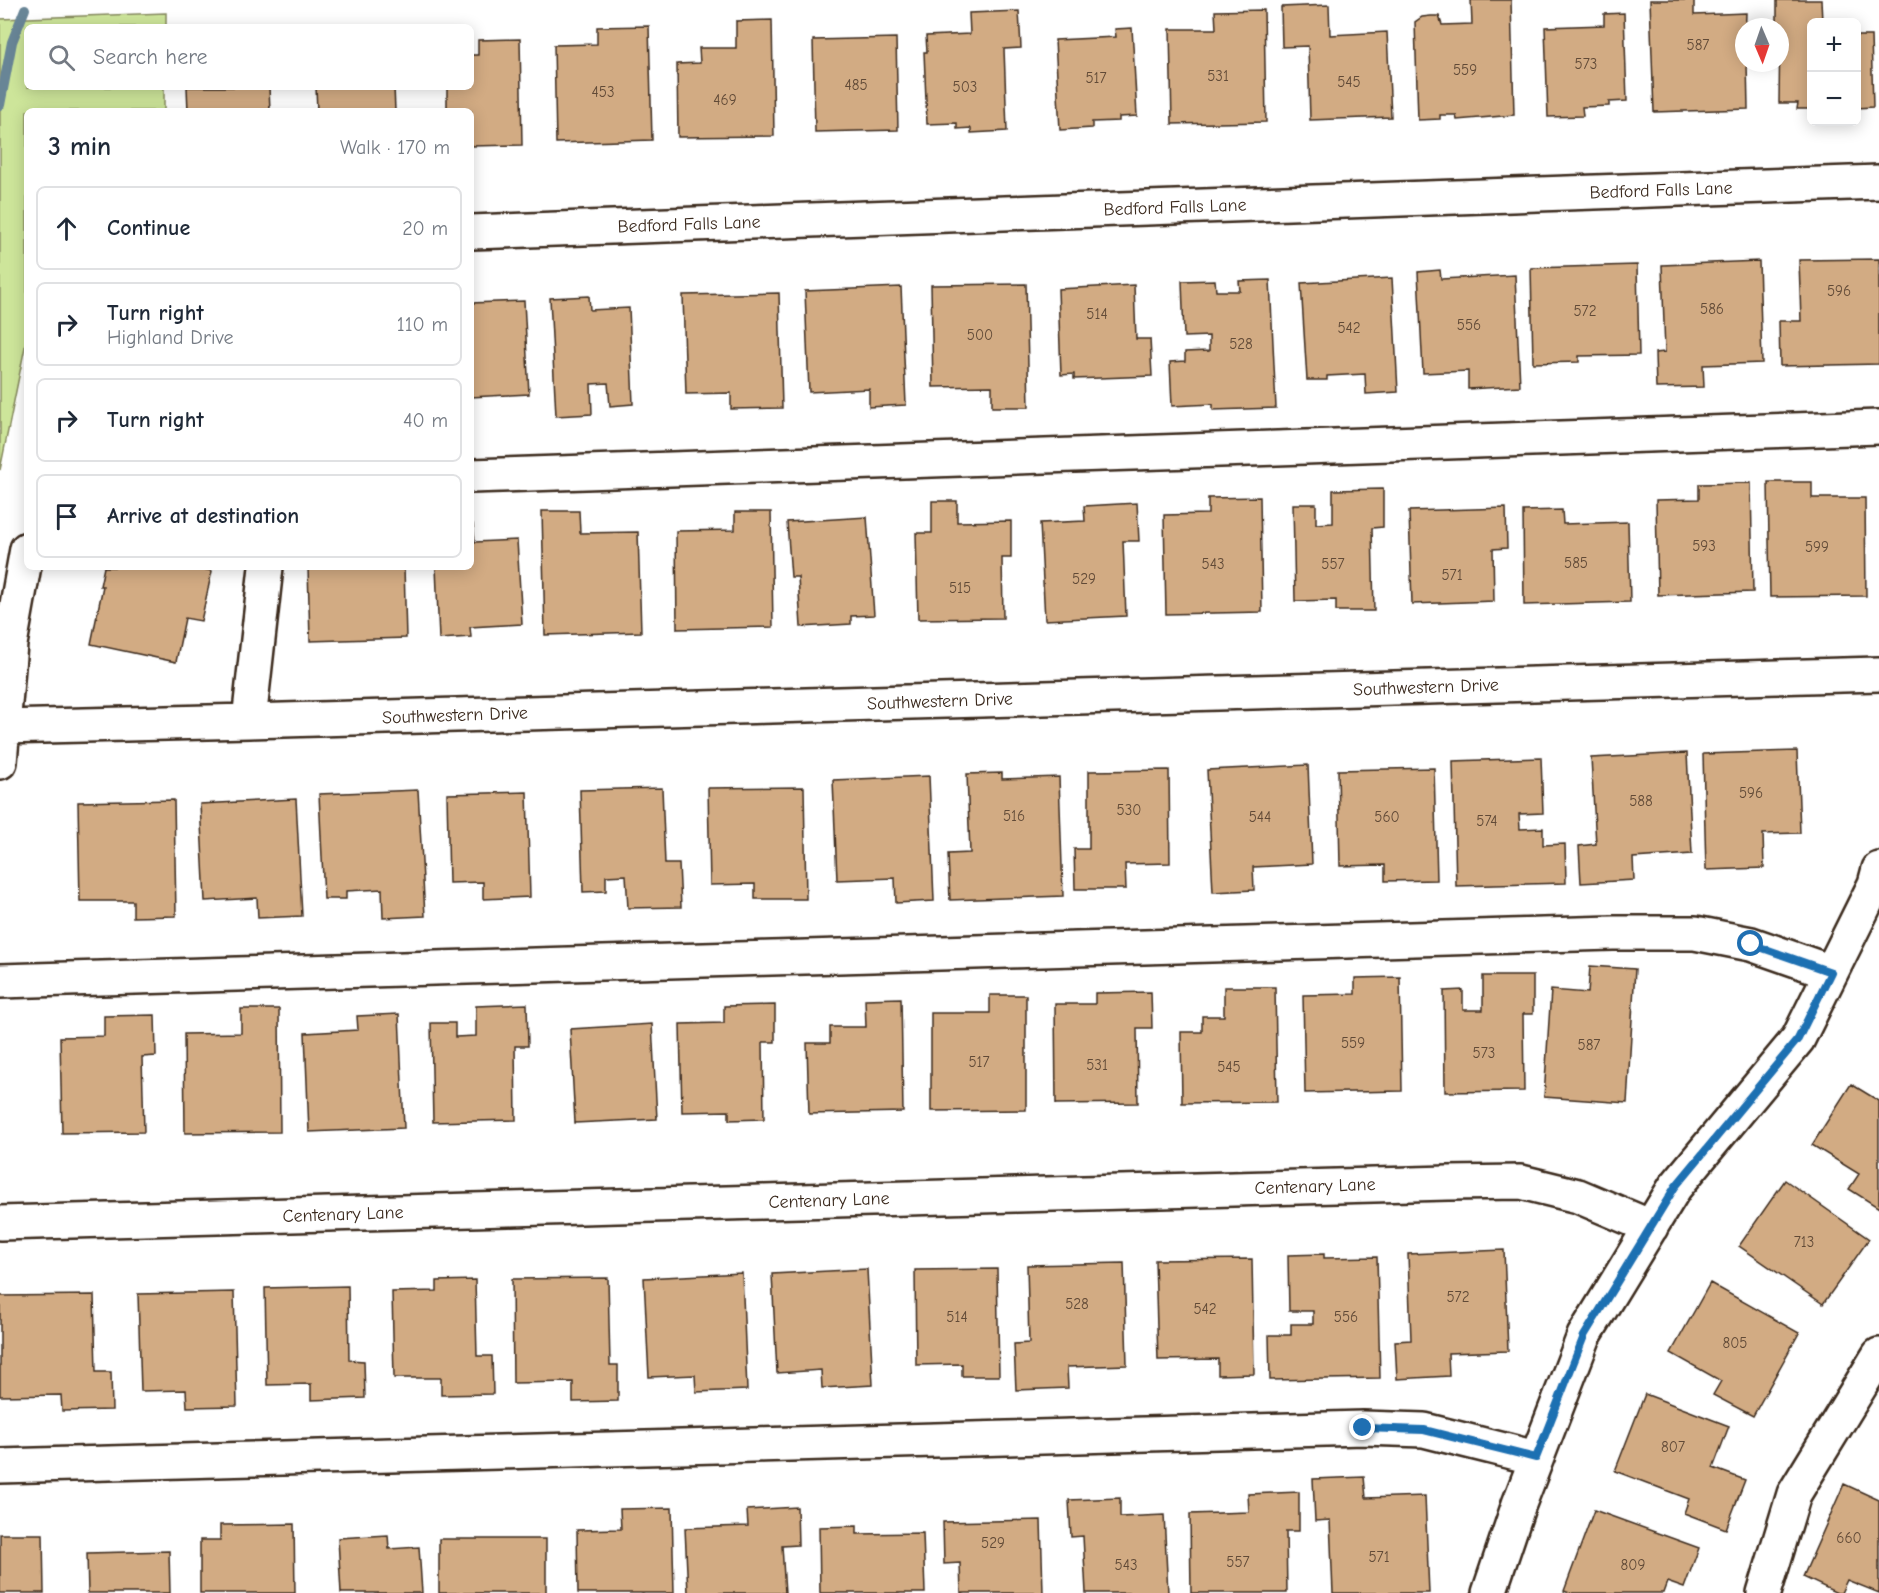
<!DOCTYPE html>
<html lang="en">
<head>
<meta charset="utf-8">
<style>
  :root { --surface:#fff; --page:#f2f2f3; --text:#1f2937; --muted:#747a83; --line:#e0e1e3 }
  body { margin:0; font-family:"Comic Neue",sans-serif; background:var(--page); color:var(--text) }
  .controls { position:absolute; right:18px; top:18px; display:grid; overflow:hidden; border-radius:9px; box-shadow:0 3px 15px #0003 }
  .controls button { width:54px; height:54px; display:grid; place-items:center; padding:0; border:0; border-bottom:2px solid var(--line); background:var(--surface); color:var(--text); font:30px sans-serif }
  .compass { position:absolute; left:1735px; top:18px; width:54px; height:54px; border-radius:50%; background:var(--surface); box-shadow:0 3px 15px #0003; rotate:178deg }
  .stop { position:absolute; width:18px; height:18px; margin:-14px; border:4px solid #1f6fb2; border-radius:50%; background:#fff }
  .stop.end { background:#1f6fb2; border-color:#fff; box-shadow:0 2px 6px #0008 }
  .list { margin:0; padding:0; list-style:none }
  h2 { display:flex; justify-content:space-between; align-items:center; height:78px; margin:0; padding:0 24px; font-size:26px }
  h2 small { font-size:20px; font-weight:400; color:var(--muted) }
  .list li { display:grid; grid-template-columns:39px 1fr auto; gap:18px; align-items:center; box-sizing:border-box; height:84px; margin:0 12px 12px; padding:0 12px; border:2px solid var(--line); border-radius:9px }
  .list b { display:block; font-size:22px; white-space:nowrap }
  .list p { margin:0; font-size:20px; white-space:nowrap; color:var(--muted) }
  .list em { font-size:20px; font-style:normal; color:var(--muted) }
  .icon { flex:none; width:33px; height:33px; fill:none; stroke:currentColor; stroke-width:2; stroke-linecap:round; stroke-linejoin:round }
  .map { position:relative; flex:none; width:1879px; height:1593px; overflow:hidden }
  .search { position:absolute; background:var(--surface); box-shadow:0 3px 15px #0003; left:24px; top:24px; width:450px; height:66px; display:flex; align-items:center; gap:15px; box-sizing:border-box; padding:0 21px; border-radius:9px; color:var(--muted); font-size:22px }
  .panel { position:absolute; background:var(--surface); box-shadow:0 3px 15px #0003; left:24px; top:108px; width:450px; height:462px; border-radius:9px }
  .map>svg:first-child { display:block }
</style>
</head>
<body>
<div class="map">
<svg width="1879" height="1593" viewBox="0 0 1879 1593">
  <rect width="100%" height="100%" fill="#fff"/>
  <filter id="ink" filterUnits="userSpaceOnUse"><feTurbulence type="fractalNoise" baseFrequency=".0167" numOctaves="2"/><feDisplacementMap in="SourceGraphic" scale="12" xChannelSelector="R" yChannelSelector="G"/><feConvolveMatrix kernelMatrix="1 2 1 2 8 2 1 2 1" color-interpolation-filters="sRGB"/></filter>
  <g filter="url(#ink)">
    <!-- green -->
    <path fill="#cde59a" stroke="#84885c" stroke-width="1.5" d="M166,13V27H27V87H164V111H27V337L0,470V19Z"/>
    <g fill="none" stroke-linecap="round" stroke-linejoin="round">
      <!-- stream -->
      <path stroke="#688596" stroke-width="10" d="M0,105L12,42L25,9"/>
    </g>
    <!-- building -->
    <path fill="#d2ab83" stroke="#3b2a1e" stroke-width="1.5" d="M1471,0H1511L1514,115L1457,120L1456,115H1440V119L1418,120L1415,22L1422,17L1431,16H1439L1442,25L1472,24Z
      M1650,0H1694V15L1746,13L1744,63H1747L1748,109L1654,112Z
      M1777,0H1821L1822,22H1812V109H1797L1798,103H1779L1780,27H1777Z
      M1329,5L1330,35L1387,32L1391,117L1310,120L1308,46L1282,47L1281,7Z
      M1264,10L1266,122L1172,124L1170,29H1216L1215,11Z
      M1019,11L1021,48L1004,49L1007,131L971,133V128L957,129V123L927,124L924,52H927L926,36L970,34L969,13Z
      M1624,13L1627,101L1609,102V106L1582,107L1583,116L1548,117L1545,27L1604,25V14Z
      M772,20L774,136L678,137L677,64L700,63L699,48H736V21Z
      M649,26L652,140L556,143L554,45L597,44V27Z
      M1132,28L1137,116L1119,117V121L1092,122V128L1060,130L1055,40L1116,37L1115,29Z
      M1856,36H1871L1873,107L1856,108Z
      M896,38L898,130L815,132L813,40Z
      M520,39L522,145L471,146V111H447V87H471V55H478V40Z
      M187,87H269L270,111H188Z
      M316,87H394L395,111H317Z
      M1879,259V364L1780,366L1779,321H1801L1799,260Z
      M1759,261L1762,363L1703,365L1704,387L1656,388L1655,353L1665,352L1662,265Z
      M1637,265L1639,355L1579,356V362L1533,363L1531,268Z
      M1440,270L1441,279L1515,275L1520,386L1468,389V371L1423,373L1418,272Z
      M1392,278L1398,392L1366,394L1365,374L1327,376V380H1307L1301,283Z
      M1215,280L1216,291H1240L1239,281L1270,280L1276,408L1213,410V404L1172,406L1170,362L1185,361V352L1209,351V336L1184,337L1182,281Z
      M1026,284L1029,407H992V386L933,387L931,285Z
      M1134,285L1136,339H1150L1152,376L1074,379V374L1061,375L1058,289Z
      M901,287L906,405L869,407V389L809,392L805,291Z
      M779,293L782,408L731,409V393L686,394L683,295Z
      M589,296L590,310L629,308L633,404L610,406L608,383L591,384L592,414L556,416L550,298Z
      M524,301L529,394L471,397V303Z
      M1768,482H1812V498H1865L1866,596L1770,597Z
      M1751,483L1753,592L1658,595L1656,500L1699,499V484Z
      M1383,489V527L1372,528L1374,611H1336V600L1295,601L1293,504H1316V524L1333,523V490Z
      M1260,497L1262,612L1166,614L1164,515L1208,514V498Z
      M932,501H957V522L1011,521V558H1002L1003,618L918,619L916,533H932Z
      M1137,503L1139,541H1123L1126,616L1045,620L1040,523L1085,521L1084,506Z
      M1506,508L1507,548L1493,549L1494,601L1412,604L1409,511Z
      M1562,510L1563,524L1628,522L1630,602L1524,605L1523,511Z
      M542,511H579L580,533L638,532L641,632L545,635Z
      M735,512H771L773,627L677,629L676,531L735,530Z
      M867,517L874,615L851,616V624L801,627L798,577H791L787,522Z
      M471,524H473L475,542L517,540L522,624L470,627L471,637L439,639L436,567H471Z
      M104,567H193L212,571L201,621L185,618L176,662L91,644L103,586H100Z
      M308,567H404L406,638L310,641Z
      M1797,751L1800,833L1763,834L1764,868L1706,870L1703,754Z
      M1687,753L1692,854L1633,858L1634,880L1581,883L1579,846L1596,844L1591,758Z
      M1541,758L1543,813L1519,814L1520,829L1543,828V845L1565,844L1566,883L1456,886L1453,761Z
      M1308,765L1312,864L1253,867L1254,890L1213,892L1207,770Z
      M1434,768L1437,880L1385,881V865L1340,866L1338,770Z
      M1169,770L1170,863L1125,864L1126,889H1075L1074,849H1089V771Z
      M1002,773V779L1059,777L1063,896L950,900L948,854L970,853L967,774Z
      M929,776L934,901L896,903L895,878L837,880L833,780Z
      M804,787L806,899H755V884L710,885L708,788Z
      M662,788L665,864H679L681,907L628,908L626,875L606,876V891L583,892L580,790Z
      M418,790L425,916L383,918L382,889L346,891V899H324L319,794Z
      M527,792L530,897L483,899V882L449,883L447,794Z
      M296,799L302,916L258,918L257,898L205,901L200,804Z
      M174,800L176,916L133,917V901H80L78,802Z
      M1590,966L1635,969L1627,1103L1544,1097L1551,990L1588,993Z
      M1483,976H1533V1014H1523L1524,1091L1445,1092L1444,991L1463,990V1010H1483Z
      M1400,977L1402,1091L1305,1093L1303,995L1355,994V978Z
      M1224,987H1275L1277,1102L1182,1103L1181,1032H1202V1016H1224Z
      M1151,992L1152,1028H1137L1138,1103L1056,1104L1055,1004H1095V993Z
      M990,995H1026V1110L931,1111V1013H990Z
      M901,998L903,1112L809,1114L807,1043H830V1027H866L865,999Z
      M527,1004L528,1046H515L516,1120L433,1122L431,1023H455V1037L476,1036V1006Z
      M775,1005V1042H763L764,1119L729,1120V1111L682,1112L680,1024L724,1023V1006Z
      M241,1009H279L280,1132L185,1133L184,1034L241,1033Z
      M399,1014L404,1128L309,1132L305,1033L358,1030L357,1016Z
      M155,1015L156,1056L142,1057L144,1132L62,1133L60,1037L104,1036V1016Z
      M652,1024L657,1119L575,1123L570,1029Z
      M1851,1084L1879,1101V1208L1849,1189L1859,1174L1812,1145Z
      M1785,1180L1869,1239L1823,1304L1739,1246Z
      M1504,1250L1508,1351L1448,1353L1449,1376L1397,1379L1395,1341L1411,1340L1408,1254Z
      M1324,1254V1258L1377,1257L1380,1378L1270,1380L1269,1335H1291V1324H1313V1311H1289L1288,1255Z
      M1252,1259L1254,1374L1218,1375V1359L1158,1360L1155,1260Z
      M1124,1263L1127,1365L1067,1367L1068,1388L1016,1390L1014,1344L1029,1343L1027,1265Z
      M867,1269L873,1385L822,1388L821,1370L777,1373L772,1274Z
      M997,1269L999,1376H962V1364L916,1365L915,1270Z
      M742,1273L747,1390L696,1392L695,1375L649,1377L644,1278Z
      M608,1278L610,1365H618V1401L573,1402V1382L513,1383L512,1279Z
      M475,1280L477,1356H492L493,1394L441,1395V1378H394L392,1292L437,1291V1281Z
      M1710,1283L1799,1333L1753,1416L1713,1395L1721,1381L1671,1353Z
      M348,1286L349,1360L364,1361L365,1398L311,1400V1384L267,1385L265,1288Z
      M234,1292L237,1406L187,1407L186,1390L141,1391L138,1294Z
      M94,1295L96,1372H111L112,1410L62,1411L61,1395L0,1396V1296Z
      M1645,1394L1729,1426L1713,1468L1745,1480L1726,1529L1684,1513L1689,1499L1615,1471Z
      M1364,1477L1366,1498L1425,1496L1429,1593H1333L1330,1520L1315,1521L1313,1479Z
      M1844,1484L1879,1500V1593L1847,1580L1841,1593H1837L1803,1577Z
      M1299,1492V1531H1286L1287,1593H1191L1190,1514L1249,1512L1248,1494Z
      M1120,1498V1517L1164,1515L1168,1593H1086L1083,1536L1071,1537L1069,1500Z
      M797,1507L798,1545L782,1546L785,1593H688L685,1528L748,1526L747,1510Z
      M672,1508L674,1593H578L577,1530L621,1529L620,1509Z
      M1594,1510L1699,1548L1684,1588L1667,1582L1663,1593H1570L1564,1591Z
      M1041,1520L1043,1593H961L960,1563L944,1564L943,1522Z
      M294,1524L295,1593H200V1540H220V1525Z
      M857,1526V1534L923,1533L925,1593H820L819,1527Z
      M0,1534H43L44,1593H0Z
      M388,1535L389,1549L419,1547L422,1593H341L338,1538Z
      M439,1539H546V1593H439Z
      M169,1551L170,1593H88L87,1553Z"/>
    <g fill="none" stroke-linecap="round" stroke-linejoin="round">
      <!-- minor casing -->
      <g stroke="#3b2a1e" stroke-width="38">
        <path id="minor" d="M471,232L1879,182
          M471,476L1879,427
          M249,721L266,567
          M2,727L249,721L1879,674
          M0,762L10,644L27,549
          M0,981L1613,933H1695L1751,944L1831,972
          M0,1223L1448,1183L1521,1182L1578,1196L1651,1227
          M0,1466L1363,1428L1424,1430L1536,1458
          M1489,1593L1519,1504L1584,1336L1675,1187L1798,1039L1875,884L1879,869
          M1764,1593L1794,1494L1879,1355"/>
      </g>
      <!-- minor -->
      <use href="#minor" stroke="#fff" stroke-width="33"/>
    </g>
  </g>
  <g fill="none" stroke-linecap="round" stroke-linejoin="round" filter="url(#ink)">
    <!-- route -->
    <path stroke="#1f6fb2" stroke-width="8" d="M1363,1428L1424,1430L1536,1458L1584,1336L1675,1187L1798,1039L1831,972L1751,944"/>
  </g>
  <g text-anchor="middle" stroke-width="6" stroke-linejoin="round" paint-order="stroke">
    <!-- number labels -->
    <g font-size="15" fill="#614a37">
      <text x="1698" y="50">587</text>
      <text x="1586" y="69">573</text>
      <text x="1465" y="75">559</text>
      <text x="1218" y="81">531</text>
      <text x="1096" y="83">517</text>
      <text x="1349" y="87">545</text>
      <text x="856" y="90">485</text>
      <text x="965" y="92">503</text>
      <text x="603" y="97">453</text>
      <text x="725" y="105">469</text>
      <text x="1839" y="296">596</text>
      <text x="1712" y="314">586</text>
      <text x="1585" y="316">572</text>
      <text x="1097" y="319">514</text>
      <text x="1469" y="330">556</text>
      <text x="1349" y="333">542</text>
      <text x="980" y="340">500</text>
      <text x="1241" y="349">528</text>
      <text x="1704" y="551">593</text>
      <text x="1817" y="552">599</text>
      <text x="1576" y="568">585</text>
      <text x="1213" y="569">543</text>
      <text x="1333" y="569">557</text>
      <text x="1452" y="580">571</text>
      <text x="1084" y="584">529</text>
      <text x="960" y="593">515</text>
      <text x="1751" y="798">596</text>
      <text x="1641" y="806">588</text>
      <text x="1129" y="815">530</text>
      <text x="1014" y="821">516</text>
      <text x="1260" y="822">544</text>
      <text x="1387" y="822">560</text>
      <text x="1487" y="826">574</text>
      <text x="1353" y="1048">559</text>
      <text x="1589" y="1050">587</text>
      <text x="1484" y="1058">573</text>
      <text x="979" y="1067">517</text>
      <text x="1097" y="1070">531</text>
      <text x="1229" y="1072">545</text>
      <text x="1804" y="1247">713</text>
      <text x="1458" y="1302">572</text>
      <text x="1077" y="1309">528</text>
      <text x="1205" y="1314">542</text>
      <text x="957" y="1322">514</text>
      <text x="1346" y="1322">556</text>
      <text x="1735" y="1348">805</text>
      <text x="1673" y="1452">807</text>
      <text x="1849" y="1543">660</text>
      <text x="993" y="1548">529</text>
      <text x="1379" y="1562">571</text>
      <text x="1238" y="1567">557</text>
      <text x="1126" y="1570">543</text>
      <text x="1633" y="1570">809</text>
    </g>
    <!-- street labels -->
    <g font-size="18" fill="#3b2a1e" stroke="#fff">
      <text transform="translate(1661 190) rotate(-2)" y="6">Bedford Falls Lane</text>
      <text transform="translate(1175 207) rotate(-2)" y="6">Bedford Falls Lane</text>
      <text transform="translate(689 224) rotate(-2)" y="6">Bedford Falls Lane</text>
      <text transform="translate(1426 687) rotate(-2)" y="6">Southwestern Drive</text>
      <text transform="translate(940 701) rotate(-2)" y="6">Southwestern Drive</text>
      <text transform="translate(455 715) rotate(-2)" y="6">Southwestern Drive</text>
      <text transform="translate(1315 1186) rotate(-2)" y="6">Centenary Lane</text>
      <text transform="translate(829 1200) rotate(-2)" y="6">Centenary Lane</text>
      <text transform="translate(343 1214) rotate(-2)" y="6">Centenary Lane</text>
    </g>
  </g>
</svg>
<div class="controls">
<button>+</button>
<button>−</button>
</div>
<svg class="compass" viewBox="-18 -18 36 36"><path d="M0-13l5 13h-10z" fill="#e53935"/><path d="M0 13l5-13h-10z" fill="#747a83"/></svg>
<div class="stop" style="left:1751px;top:944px"></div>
<div class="stop end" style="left:1363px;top:1428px"></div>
<div class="search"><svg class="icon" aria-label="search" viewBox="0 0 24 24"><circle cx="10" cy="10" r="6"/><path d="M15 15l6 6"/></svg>Search here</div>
<section class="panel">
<h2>3 min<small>Walk · 170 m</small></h2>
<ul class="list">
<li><svg class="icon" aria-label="ahead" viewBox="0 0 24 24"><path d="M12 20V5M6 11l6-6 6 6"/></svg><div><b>Continue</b></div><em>20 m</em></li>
<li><svg class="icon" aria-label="right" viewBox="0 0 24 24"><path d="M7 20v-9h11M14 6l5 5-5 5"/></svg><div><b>Turn right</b><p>Highland Drive</p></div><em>110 m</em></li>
<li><svg class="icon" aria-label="right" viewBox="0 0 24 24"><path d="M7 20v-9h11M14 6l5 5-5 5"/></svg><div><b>Turn right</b></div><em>40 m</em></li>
<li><svg class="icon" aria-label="arrive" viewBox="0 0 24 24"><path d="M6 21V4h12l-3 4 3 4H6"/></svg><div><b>Arrive at destination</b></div></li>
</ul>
</section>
</div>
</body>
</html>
